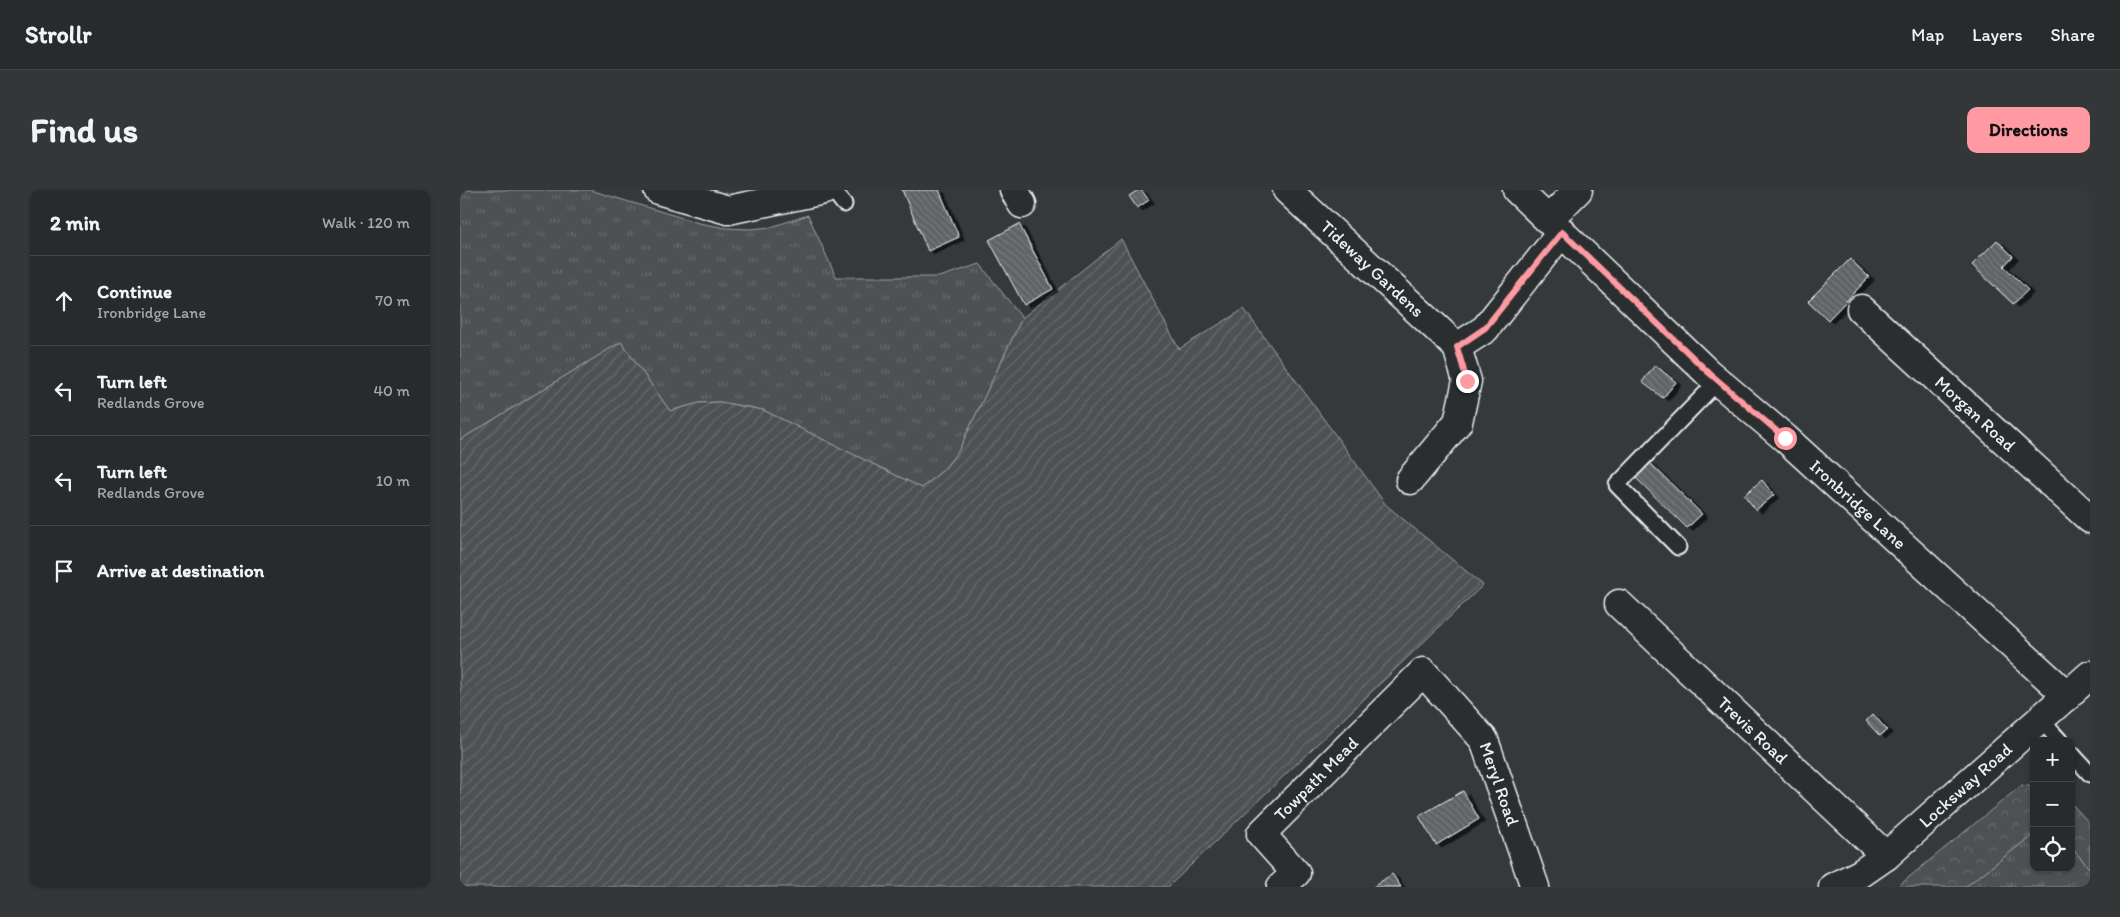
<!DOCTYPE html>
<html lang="en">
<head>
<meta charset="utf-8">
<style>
  :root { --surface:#282b2c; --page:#343738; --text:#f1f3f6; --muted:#a5a7a9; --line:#444748; --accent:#ff9aa2 }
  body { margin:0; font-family:Itim,sans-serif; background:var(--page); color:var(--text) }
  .controls { position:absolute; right:15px; bottom:15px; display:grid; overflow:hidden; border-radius:10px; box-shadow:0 1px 4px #0004 }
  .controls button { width:45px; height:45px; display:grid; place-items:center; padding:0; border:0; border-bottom:1px solid var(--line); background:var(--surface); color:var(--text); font:25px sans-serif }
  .stop { position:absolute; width:15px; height:15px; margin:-11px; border:4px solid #ff9aa2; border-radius:50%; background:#fff }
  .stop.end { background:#ff9aa2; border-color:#fff; box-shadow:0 1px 5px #0008 }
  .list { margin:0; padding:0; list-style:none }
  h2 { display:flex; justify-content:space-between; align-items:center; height:65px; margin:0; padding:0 20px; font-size:21px }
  h2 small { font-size:16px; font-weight:400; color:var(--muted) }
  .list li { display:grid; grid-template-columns:32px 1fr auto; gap:15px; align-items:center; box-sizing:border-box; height:90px; padding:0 20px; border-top:1px solid var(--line) }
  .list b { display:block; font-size:19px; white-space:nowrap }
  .list p { margin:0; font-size:16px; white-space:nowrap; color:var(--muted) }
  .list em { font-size:16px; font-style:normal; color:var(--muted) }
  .icon { flex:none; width:28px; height:28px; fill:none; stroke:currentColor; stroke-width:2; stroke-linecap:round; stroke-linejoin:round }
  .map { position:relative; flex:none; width:1630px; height:697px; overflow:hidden; border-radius:10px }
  header { display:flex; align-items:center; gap:30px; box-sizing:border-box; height:70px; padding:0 25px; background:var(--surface); border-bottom:1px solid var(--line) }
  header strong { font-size:24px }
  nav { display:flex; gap:28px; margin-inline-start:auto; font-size:18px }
  .intro { display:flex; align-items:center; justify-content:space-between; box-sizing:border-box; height:120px; padding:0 30px }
  h1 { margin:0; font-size:35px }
  .button { padding:12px 22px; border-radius:10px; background:var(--accent); color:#111; font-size:18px; font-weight:700 }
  main { display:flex; gap:30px; padding:0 30px }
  aside { flex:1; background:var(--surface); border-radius:10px; box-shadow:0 1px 4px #0004 }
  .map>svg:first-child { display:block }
</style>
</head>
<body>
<header>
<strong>Strollr</strong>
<nav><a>Map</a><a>Layers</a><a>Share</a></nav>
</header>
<div class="intro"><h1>Find us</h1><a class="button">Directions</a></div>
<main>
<aside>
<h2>2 min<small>Walk · 120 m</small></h2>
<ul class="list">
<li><svg class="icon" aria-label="ahead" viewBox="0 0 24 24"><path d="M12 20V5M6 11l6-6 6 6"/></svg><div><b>Continue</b><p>Ironbridge Lane</p></div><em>70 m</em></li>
<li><svg class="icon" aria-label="left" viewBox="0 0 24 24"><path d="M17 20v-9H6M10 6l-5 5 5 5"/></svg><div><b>Turn left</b><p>Redlands Grove</p></div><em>40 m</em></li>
<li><svg class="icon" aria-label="left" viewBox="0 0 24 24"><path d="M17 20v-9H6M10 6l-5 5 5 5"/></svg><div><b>Turn left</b><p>Redlands Grove</p></div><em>10 m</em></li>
<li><svg class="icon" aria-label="arrive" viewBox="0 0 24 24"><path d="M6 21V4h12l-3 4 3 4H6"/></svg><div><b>Arrive at destination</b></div></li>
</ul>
</aside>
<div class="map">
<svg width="1630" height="697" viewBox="0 0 1630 697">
  <defs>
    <pattern id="grass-tufts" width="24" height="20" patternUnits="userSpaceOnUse" patternTransform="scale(1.25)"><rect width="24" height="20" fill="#4d5152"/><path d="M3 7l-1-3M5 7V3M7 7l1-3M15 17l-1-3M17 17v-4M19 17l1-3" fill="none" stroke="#676a6c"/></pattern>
    <pattern id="forest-crowns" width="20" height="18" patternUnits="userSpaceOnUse" patternTransform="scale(1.25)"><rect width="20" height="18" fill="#4d5152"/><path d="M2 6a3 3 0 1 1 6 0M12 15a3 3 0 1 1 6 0" fill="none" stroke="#676a6c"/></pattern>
    <pattern id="garden-furrows" width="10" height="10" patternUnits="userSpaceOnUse" patternTransform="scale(1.25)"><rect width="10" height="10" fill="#4d5152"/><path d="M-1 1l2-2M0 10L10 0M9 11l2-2" fill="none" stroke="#676a6c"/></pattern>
    <pattern id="building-back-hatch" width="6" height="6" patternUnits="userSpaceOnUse" patternTransform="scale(1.25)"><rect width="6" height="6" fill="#5f6365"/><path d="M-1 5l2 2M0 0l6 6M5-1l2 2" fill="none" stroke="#767a7c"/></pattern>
    <filter id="shadow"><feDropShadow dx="5.5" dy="3" stdDeviation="0" flood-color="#0009"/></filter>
  </defs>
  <rect width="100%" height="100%" fill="#35393a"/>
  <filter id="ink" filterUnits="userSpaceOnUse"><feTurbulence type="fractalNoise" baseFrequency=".02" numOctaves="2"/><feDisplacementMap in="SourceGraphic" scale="10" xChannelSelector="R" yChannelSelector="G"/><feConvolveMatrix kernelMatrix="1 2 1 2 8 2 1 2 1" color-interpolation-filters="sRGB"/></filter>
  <g filter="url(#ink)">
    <!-- grass -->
    <path fill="url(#grass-tufts)" stroke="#9aa1a5" d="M0,0H130L239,33L266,38L290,39L311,37L348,25L376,87H479L520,74L562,128L499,260L484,279L462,298L303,220L260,212L239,213L210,221L161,152L0,250Z
      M1574,644V678H1611V657L1630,679V697H1505Z"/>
    <!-- forest -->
    <path fill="url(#forest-crowns)" stroke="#9aa1a5" d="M1562,595L1574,597V644L1505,697H1437Z
      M1611,613L1630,634V679L1611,657Z"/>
    <!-- garden -->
    <path fill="url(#garden-furrows)" stroke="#9aa1a5" d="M661,49L719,159L784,119L926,315L1023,395L708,697H0V250L161,152L210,221L239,213L260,212L303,220L462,298L484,279L499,260L562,128Z"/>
    <!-- building -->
    <path fill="url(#building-back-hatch)" stroke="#e8f1f8" filter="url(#shadow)" d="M442,0H479L499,47L468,61Z
      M678,0H681L689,10L677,18L669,6Z
      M559,34L593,99L564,115L529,50Z
      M1537,50L1553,66L1544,76L1568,100L1553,114L1512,75Z
      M1390,69L1409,87L1368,130L1348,111Z
      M1195,175L1216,192L1203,208L1182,192Z
      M1187,270L1242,324L1227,338L1173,285Z
      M1302,290L1314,305L1296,320L1284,305Z
      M1413,524L1427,540L1420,546L1406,531Z
      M1003,601L1019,629L976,655L959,626Z
      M932,684L941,697H913Z"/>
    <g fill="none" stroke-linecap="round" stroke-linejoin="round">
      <!-- lane casing -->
      <g stroke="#e8f1f8" stroke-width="19">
        <path id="lane" d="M373,0L384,14
          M1218,357L1157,295L1258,191
          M1580,529L1600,551
          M1611,563L1630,584"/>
      </g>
      <!-- street casing -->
      <g stroke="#e8f1f8" stroke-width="31">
        <g id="street">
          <path d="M198,0L268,20L364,0"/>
          <path d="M554,0L562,14"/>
          <path id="s1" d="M827,0L997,157"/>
          <path id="s2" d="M1057,0L1247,182L1325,248L1608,506"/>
          <path d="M1089,29L1118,0"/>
          <path id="s3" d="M1401,119L1630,329"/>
          <path d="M950,290L998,232L1007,191L997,157L1025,139L1102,42"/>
          <path id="s4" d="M1159,414L1426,666"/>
          <path id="s5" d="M821,697L836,683L801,644L963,482L1024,550L1075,697"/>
          <path id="s6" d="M1373,697L1400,684L1426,666L1630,485"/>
        </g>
      </g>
      <!-- lane -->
      <use href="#lane" stroke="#2a2d2e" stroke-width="15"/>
      <!-- street -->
      <use href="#street" stroke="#2a2d2e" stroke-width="28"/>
    </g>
  </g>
  <g fill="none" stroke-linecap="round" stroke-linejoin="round" filter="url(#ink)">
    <!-- route -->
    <path stroke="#ff9aa2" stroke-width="6" d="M1007,191L997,157L1025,138L1102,42L1248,182L1325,248"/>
  </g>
  <g text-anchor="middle" stroke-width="4" stroke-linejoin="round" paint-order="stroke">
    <!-- street labels -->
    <g font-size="18" fill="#e8f1f8" stroke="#2a2d2e">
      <text dy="6" stroke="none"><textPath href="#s1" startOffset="116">Tideway Gardens</textPath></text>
      <text dy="6" stroke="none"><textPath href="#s3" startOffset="155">Morgan Road</textPath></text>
      <text dy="6" stroke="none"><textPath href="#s2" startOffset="464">Ironbridge Lane</textPath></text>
      <text dy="6" stroke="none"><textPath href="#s4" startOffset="184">Trevis Road</textPath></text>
      <text dy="6" stroke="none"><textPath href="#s5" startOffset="151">Towpath Mead</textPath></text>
      <text dy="6" stroke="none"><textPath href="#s5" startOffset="440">Meryl Road</textPath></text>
      <text dy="6" stroke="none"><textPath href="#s6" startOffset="168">Locksway Road</textPath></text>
    </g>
  </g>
</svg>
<div class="controls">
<button>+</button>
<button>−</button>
<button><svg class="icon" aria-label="locate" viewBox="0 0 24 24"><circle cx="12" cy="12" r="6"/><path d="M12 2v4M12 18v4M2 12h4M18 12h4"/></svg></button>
</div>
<div class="stop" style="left:1325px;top:248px"></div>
<div class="stop end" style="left:1007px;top:191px"></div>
</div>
</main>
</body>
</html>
